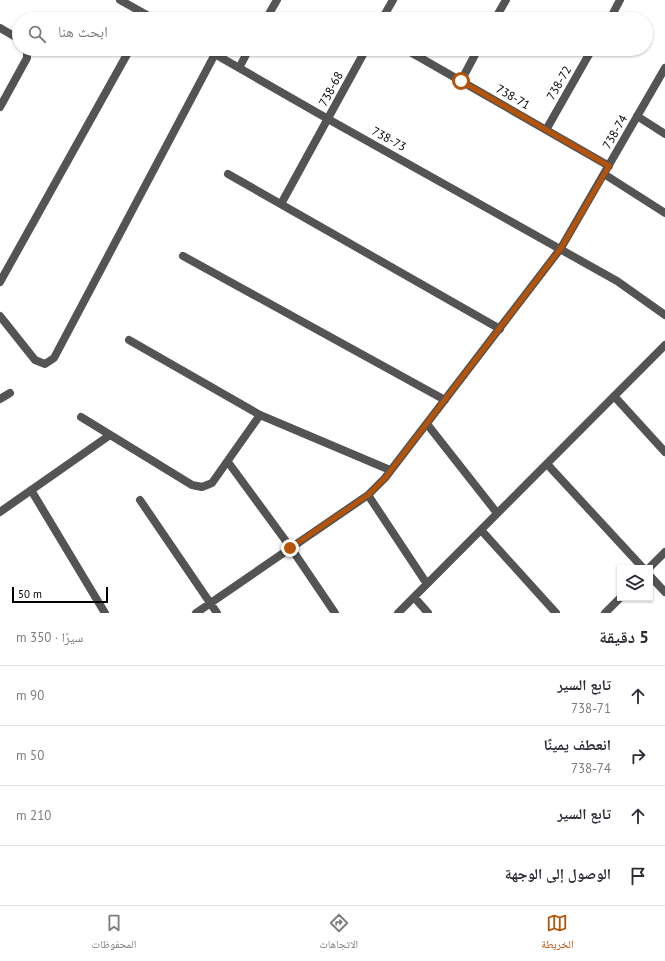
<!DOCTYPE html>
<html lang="ar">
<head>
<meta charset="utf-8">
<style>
  :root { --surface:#fff; --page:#f2f2f3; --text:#2b2b33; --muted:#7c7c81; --line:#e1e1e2; --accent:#b45309 }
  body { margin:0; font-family:"PT Sans","Noto Naskh Arabic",sans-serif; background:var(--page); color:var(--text); direction:rtl }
  .controls { position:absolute; right:12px; bottom:12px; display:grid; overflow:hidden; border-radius:0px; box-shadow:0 1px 3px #0004 }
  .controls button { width:36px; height:36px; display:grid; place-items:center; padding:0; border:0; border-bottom:1px solid var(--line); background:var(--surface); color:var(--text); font:20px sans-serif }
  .scale { position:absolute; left:12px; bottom:10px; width:96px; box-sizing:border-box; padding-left:4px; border:2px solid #000; border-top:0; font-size:11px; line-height:14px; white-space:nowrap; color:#000; -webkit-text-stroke:3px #fff; paint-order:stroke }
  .stop { position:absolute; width:12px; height:12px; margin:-9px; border:3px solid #b45309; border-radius:50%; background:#fff }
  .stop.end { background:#b45309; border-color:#fff; box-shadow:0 1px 4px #0008 }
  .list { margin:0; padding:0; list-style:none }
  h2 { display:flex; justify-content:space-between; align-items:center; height:52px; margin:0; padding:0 16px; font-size:17px }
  h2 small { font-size:13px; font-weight:400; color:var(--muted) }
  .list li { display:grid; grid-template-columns:26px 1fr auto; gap:12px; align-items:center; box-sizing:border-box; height:60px; padding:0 16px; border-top:1px solid var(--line) }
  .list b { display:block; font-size:15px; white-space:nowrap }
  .list p { margin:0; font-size:13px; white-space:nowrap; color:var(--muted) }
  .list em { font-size:13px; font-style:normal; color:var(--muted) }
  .icon { flex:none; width:22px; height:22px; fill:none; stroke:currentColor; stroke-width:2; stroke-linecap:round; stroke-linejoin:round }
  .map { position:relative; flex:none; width:665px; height:613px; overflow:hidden; direction:ltr }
  .search { position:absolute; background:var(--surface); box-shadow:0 1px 3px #0004; left:12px; right:12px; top:12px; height:44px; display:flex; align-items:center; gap:10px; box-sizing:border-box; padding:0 14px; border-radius:22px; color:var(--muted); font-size:15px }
  .sheet { height:292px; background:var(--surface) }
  nav { display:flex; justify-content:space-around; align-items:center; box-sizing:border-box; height:56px; border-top:1px solid var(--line); background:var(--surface); font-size:11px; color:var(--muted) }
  nav a { display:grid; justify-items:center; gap:2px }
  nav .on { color:var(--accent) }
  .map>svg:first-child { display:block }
</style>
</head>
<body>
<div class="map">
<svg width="665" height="613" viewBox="0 0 665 613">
  <rect width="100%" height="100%" fill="#fff"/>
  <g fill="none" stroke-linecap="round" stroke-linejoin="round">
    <!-- minor -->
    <path stroke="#545454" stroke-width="8" d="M120,0L154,19
      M266,19L277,0
      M382,19L393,0
      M495,19L506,0
      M610,19L620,0
      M0,28L19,39
      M206,49L328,119L617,281L665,315
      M405,49L609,166
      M239,68L249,49
      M461,81L478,49
      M0,107L27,58V49
      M637,116L665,134
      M546,130L592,49
      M228,174L500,329
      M604,174L665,213
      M281,204L366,49
      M183,256L445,400
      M0,282L130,49
      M0,316L35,360L45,364L54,358L215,54
      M129,340L260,415L390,470
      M614,396L665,452
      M0,399L10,393
      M81,417L192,485L202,487L212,483L260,415
      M427,424L497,513
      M228,462L291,548L335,613
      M547,464L643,568
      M31,490L105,613
      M368,495L427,584
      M140,500L217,613
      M0,512L110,435
      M481,530L556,613
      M649,568L665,552
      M650,576L665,592
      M414,597L428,613
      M196,613L368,495L385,478L561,248L665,68
      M398,613L665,345
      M605,613L620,598"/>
  </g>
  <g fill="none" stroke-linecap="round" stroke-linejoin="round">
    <!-- route -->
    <path stroke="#b45309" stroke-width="5" d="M290,548L368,495L385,478L561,248L609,166L461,81"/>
  </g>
  <g text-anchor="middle" stroke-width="3.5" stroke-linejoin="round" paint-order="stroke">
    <!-- street labels -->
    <g font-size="12" fill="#000" stroke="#fff">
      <text transform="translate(559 83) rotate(-60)" y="4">738-72</text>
      <text transform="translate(331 89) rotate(-62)" y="4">738-68</text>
      <text transform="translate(513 97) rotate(30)" y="4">738-71</text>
      <text transform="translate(615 132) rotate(-60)" y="4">738-74</text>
      <text transform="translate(389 139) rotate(29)" y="4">738-73</text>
    </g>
  </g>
</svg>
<div class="controls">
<button><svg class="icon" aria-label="layers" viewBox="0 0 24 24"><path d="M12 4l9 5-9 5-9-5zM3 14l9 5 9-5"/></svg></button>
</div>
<div class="scale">50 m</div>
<div class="stop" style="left:461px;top:81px"></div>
<div class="stop end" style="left:290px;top:548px"></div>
<div class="search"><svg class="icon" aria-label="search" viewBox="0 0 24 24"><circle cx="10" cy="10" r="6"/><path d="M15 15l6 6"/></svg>ابحث هنا</div>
</div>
<section class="sheet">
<h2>5 دقيقة<small>سيرًا · 350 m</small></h2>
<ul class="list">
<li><svg class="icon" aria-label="ahead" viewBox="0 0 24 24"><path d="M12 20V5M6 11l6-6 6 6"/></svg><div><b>تابع السير</b><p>738-71</p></div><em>90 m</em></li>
<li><svg class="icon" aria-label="right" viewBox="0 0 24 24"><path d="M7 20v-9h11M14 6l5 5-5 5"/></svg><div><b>انعطف يمينًا</b><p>738-74</p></div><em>50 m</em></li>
<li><svg class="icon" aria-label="ahead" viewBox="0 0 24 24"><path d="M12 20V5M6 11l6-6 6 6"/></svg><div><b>تابع السير</b></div><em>210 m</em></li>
<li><svg class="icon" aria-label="arrive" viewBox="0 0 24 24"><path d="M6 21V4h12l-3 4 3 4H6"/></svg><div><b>الوصول إلى الوجهة</b></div></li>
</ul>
</section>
<nav>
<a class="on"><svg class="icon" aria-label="map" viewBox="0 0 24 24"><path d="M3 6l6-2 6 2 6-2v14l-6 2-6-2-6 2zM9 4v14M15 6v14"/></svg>الخريطة</a>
<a><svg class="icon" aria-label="directions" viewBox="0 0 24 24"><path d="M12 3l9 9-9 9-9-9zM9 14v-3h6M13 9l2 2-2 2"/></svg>الاتجاهات</a>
<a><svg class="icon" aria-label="saved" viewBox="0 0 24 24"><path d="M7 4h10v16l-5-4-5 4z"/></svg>المحفوظات</a>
</nav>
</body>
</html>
